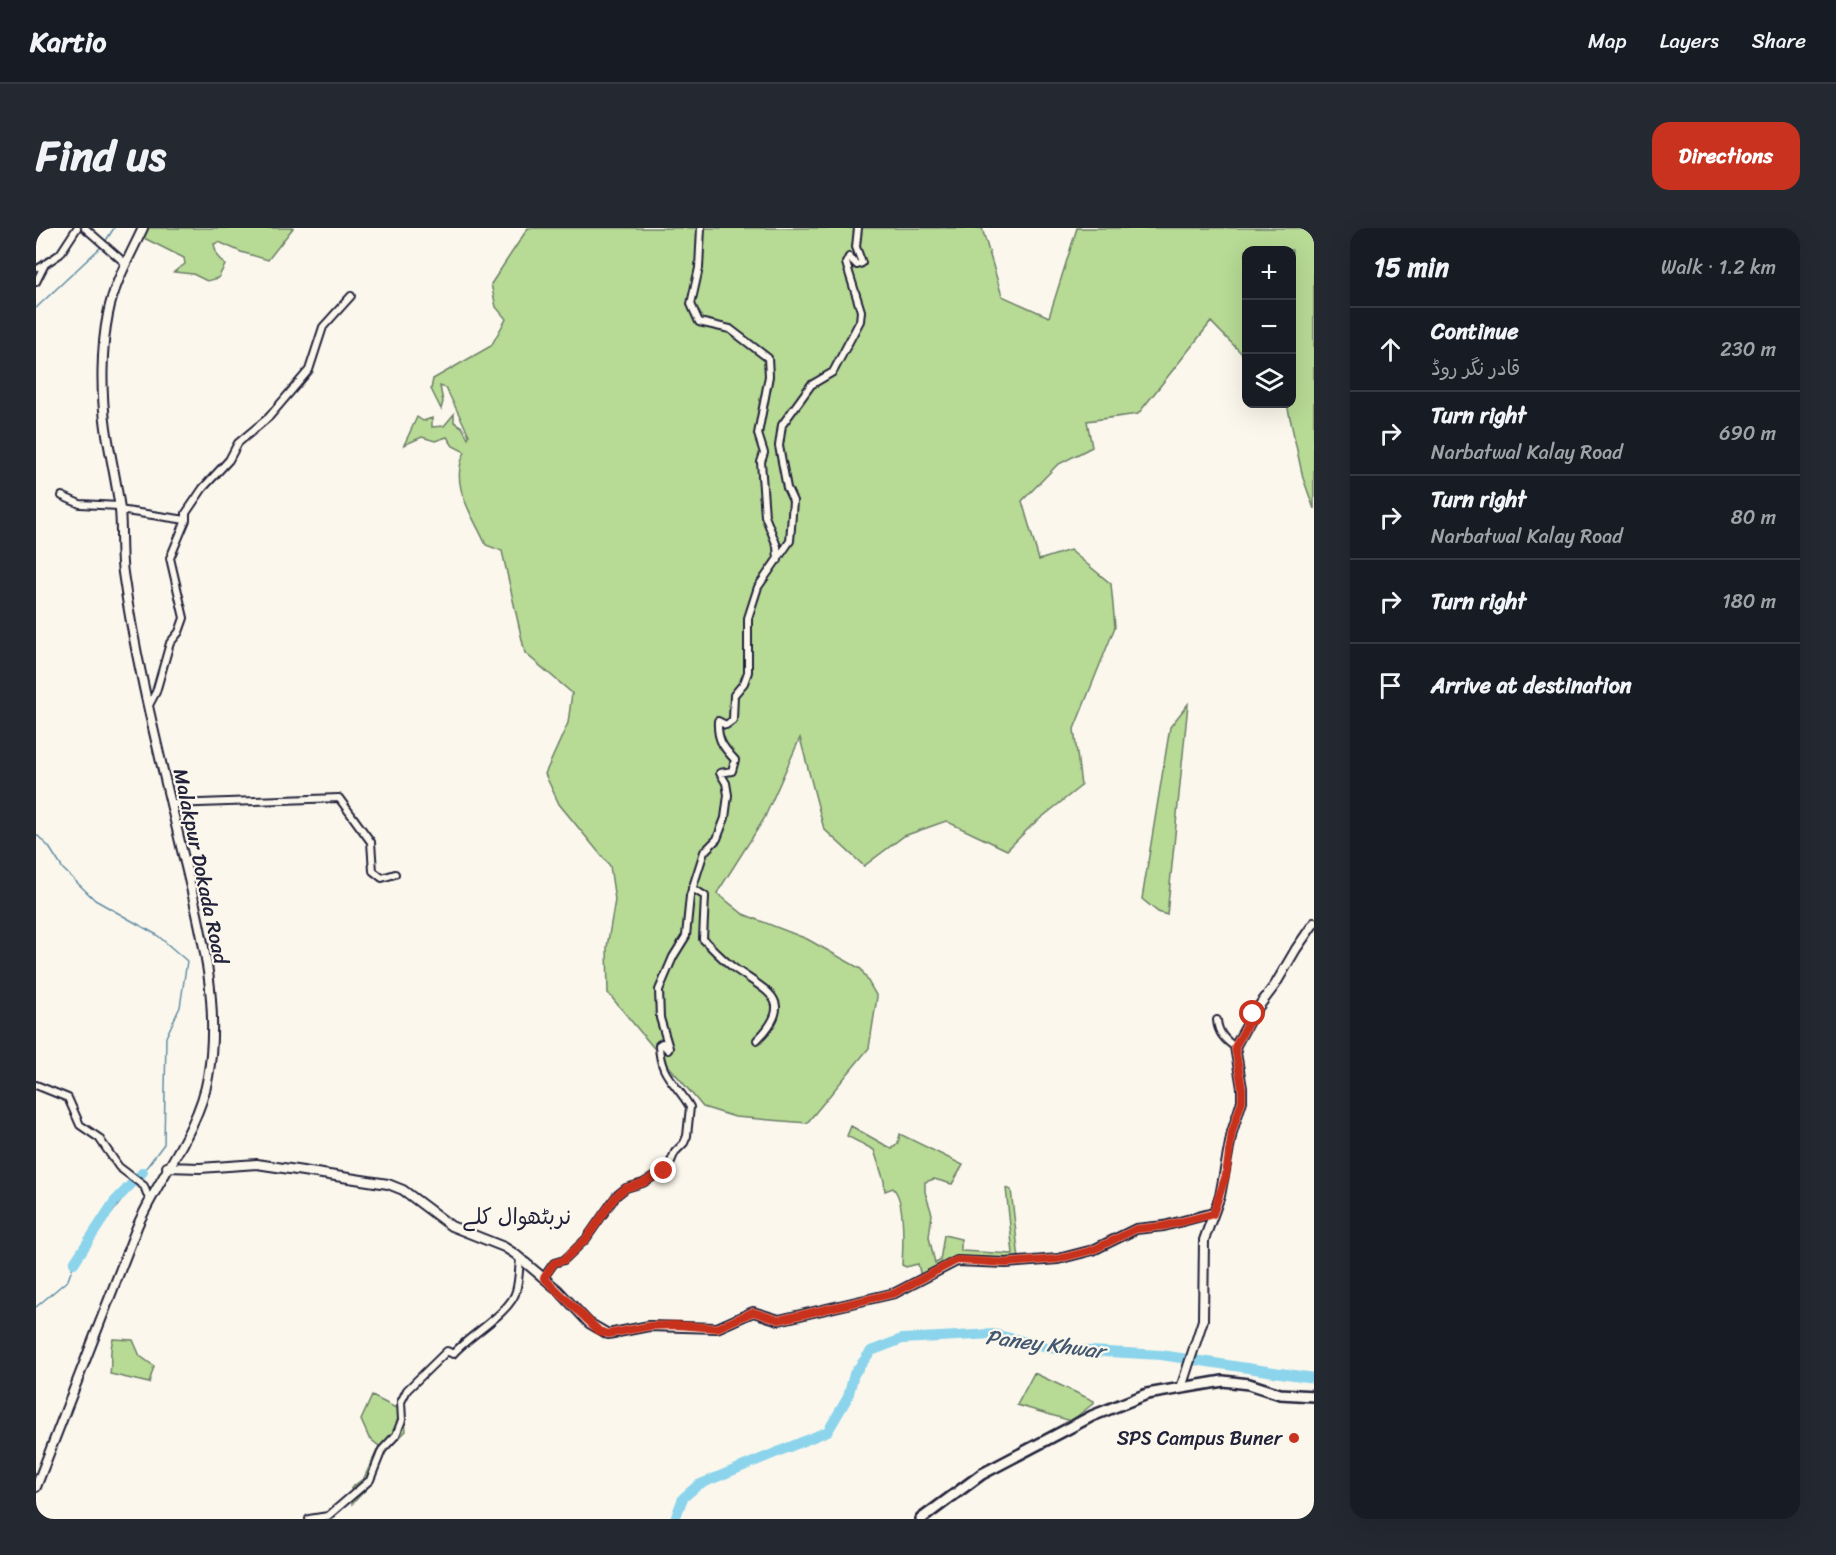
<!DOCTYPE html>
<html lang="en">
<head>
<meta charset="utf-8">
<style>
  :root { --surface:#171b24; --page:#242831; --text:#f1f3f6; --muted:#9ea1a6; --line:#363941; --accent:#c8321e }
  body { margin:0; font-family:Sriracha,"Playpen Sans Arabic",sans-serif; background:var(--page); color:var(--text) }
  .controls { position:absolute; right:18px; top:18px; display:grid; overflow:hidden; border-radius:12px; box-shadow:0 6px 24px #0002 }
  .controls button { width:54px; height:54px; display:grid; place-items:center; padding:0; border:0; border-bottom:2px solid var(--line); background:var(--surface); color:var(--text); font:30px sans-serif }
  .stop { position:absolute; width:18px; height:18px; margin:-14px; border:4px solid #c8321e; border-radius:50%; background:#fff }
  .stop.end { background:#c8321e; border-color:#fff; box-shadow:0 2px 6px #0008 }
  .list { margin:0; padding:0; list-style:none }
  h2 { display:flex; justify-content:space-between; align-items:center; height:78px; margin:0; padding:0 24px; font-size:26px }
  h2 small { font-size:20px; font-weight:400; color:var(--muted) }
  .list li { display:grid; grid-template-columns:39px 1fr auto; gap:18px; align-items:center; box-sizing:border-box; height:84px; padding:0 24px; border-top:2px solid var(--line) }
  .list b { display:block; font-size:22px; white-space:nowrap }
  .list p { margin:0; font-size:20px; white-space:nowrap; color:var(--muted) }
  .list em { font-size:20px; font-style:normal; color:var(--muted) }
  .icon { flex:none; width:33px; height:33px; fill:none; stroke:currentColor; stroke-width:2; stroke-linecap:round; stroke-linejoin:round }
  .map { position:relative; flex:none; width:1278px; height:1291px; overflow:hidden; border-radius:18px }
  header { display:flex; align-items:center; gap:36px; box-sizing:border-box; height:84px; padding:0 30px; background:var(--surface); border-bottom:2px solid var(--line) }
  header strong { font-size:28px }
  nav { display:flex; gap:33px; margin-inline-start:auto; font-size:21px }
  .intro { display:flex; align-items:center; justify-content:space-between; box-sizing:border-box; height:144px; padding:0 36px }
  h1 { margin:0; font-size:42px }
  .button { padding:15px 27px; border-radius:18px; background:var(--accent); color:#fff; font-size:21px; font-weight:700 }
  main { display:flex; gap:36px; padding:0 36px }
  aside { flex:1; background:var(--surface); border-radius:18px; box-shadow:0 6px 24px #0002 }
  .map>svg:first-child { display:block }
</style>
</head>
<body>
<header>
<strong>Kartio</strong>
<nav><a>Map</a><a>Layers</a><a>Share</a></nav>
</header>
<div class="intro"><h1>Find us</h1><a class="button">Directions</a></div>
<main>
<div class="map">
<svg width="1278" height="1291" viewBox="0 0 1278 1291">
  <rect width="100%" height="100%" fill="#fbf7ec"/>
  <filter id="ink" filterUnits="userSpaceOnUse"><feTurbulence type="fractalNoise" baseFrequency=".0167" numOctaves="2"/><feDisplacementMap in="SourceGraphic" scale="12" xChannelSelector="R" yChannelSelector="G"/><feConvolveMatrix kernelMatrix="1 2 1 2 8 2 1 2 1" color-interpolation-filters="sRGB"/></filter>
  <g filter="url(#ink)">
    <!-- green -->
    <path fill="#b7da95" stroke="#6c7e68" stroke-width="1.5" d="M108,0H257L232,32L205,24L183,14L178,16L181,28L189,37L182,50L171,53L157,46L138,44L149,36L148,30L106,9Z
      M492,0H946L966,68L1013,89L1041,0H1278V281L1267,250L1251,176H1256V22H1210V130L1175,94L1102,186L1051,193L1056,219L1021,237L986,273L1003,332L1034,322L1075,356L1079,399L1038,501L1045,558L995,598L971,622L910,593L868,608L828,638L788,601L764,510L728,591L681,665L707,686L771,711L825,741L841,769L833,820L771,895L699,889L667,879L572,765L571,719L579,672L574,638L523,576L509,546L532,495L536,465L489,425L466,323L450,317C437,287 412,257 429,224L417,218L411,209L399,213L386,209L368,217L381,189L387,193L396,190V199L408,198L418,186V194L426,199L432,210L433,207L410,160L404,158L407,174L405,181L395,161L397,151L455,118L470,91L460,79L455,56Z
      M1152,476L1131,687L1122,684L1106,671L1134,499Z
      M815,898L856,921L862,915L864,906L927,937L916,956L898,951L889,954V964L896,986L893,1009L899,1035L904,1033L908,1007L925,1011V1023L977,1026L970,960L975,962L983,1031L927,1029L885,1049L882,1036L870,1039L866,1037C867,1020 870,972 857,960L849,963L848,953L838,922L811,908Z
      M77,1111L97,1112L104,1128L118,1138L113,1155L74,1146C76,1134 73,1123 77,1111Z
      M998,1145L1058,1173V1175L1035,1193L981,1177Z
      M336,1168L368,1184L370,1203L350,1223L336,1255L316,1276L315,1260L328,1250L343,1218L333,1210L325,1192Z"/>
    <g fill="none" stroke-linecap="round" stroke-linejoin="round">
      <!-- stream -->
      <path stroke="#618da5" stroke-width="1.5" d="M69,14L78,0
        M0,80L66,18
        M0,606L13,619L27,641L59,672L121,707L151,733L144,779L130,809L128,916L101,952
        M0,1079L32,1052L38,1035L95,960"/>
      <!-- river -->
      <path stroke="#8bd4ec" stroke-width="10" d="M38,1035L78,974L107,944
        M639,1291L647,1270L662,1257L792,1203L812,1169L818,1146L835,1123L866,1111L958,1106L1019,1121L1125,1127L1278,1150"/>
      <!-- pedestrian casing -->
      <g stroke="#22223b" stroke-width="9">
        <path id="pedestrian" d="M0,41L9,36"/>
      </g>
      <!-- minor casing -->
      <g stroke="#22223b" stroke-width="10">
        <path id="minor" d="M49,0L89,35
          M665,0L663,40L655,76L663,94L694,101L732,130L733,148L722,206L728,225L725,234L729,288L741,318L742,332
          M0,54L9,36L24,26L41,0
          M26,268L44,276L83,278
          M83,282L150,292
          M112,479L120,464L134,415L143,404L148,390L134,330L150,292V285L167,260L193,232L202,215L233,189L273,142L287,99L315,68
          M135,576L303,570L335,614L337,643L346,650L359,646
          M656,660L669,668L667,711C676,720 687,732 698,740C731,764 761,772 721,812
          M1181,792C1182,805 1189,812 1199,819
          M0,857L32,870L44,897L63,910L83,939L108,958L113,971
          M508,1049L518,1035L528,1032L550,1011L580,968L590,960L607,955L632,940L639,924L648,915L651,908L654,879C639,853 624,849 623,817L626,815L632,822L633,820L624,790L623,762L637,729L650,708L654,668L668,624L681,611L689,590L692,567L690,555L684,545L696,543L699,532C687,519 681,512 682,493L690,497L697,492L698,467L708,455L712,444V390L722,359L754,313L757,273L751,260L743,218L746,197L775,157L797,144L824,93L825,83L810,35L813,29L821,37L826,35L820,19L822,0
          M273,1291L292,1288L334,1252L346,1222L360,1207L366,1192L365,1174L371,1162L411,1123L417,1126C432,1108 475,1084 480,1063C483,1053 483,1041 484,1030"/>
      </g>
      <!-- tertiary casing -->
      <g stroke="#22223b" stroke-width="12">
        <path id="tertiary" d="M131,939L164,940L221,936L352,956L367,962L415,998L468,1019L479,1026L522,1062L553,1095L572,1106L613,1098L681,1100L717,1084L743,1092L859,1065L921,1033L970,1035L1022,1031L1057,1022L1100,1001L1128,998L1177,985
          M1145,1160L1167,1092L1168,1012L1184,968L1196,904L1206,873V860L1199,819L1217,786L1239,757L1260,721L1278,695
          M0,1259L101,999C122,950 163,902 172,849C186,771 162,690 144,614C123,525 100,436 87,345C84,324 86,303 84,282C81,255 74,228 70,200C65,165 65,121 72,86C78,55 94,28 107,0"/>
      </g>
      <!-- secondary casing -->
      <g stroke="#22223b" stroke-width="14">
        <path id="secondary" d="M885,1291L946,1246L1056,1188L1111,1166L1187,1153L1213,1156L1244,1166L1278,1168"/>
      </g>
      <!-- pedestrian -->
      <use href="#pedestrian" stroke="#fbf7ec" stroke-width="4.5"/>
      <!-- minor -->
      <use href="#minor" stroke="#fbf7ec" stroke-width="6"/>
      <!-- tertiary -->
      <use href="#tertiary" stroke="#fbf7ec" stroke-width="8"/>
      <!-- secondary -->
      <use href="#secondary" stroke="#fbf7ec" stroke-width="9"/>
    </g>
  </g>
  <g fill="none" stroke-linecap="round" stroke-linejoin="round" filter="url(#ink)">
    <!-- route -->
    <path stroke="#c8321e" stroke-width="8" d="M628,943L607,955L590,960L580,968L550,1011L528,1032L518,1035L508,1050L563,1103L572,1106L614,1098L640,1097L681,1100L717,1084L743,1092L859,1065L921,1032L970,1035L1022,1031L1057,1022L1100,1001L1128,998L1177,986L1190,947L1196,904L1206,873V860L1199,819L1217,786"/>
  </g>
  <!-- markers -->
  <circle fill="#c8321e" stroke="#fbf7ec" stroke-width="2" cx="1258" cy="1210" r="6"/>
  <g text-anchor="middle" stroke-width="4.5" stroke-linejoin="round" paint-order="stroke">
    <!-- street labels -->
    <g font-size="20" fill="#22223b" stroke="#fbf7ec">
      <text transform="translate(165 638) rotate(78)" y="7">Malakpur Dokada Road</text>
    </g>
    <!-- poi labels -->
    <g font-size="20" fill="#22223b" stroke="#fbf7ec" text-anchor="end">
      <text x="1246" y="1217">SPS Campus Buner</text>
    </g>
    <!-- water labels -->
    <g font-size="21" font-style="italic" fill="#425770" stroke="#fbf7ec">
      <text transform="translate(1009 1116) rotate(7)" y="7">Paney Khwar</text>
    </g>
    <!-- quarter labels -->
    <g font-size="22" fill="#22223b" stroke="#fbf7ec">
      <text x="481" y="996">نربٹھوال کلے</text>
    </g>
  </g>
</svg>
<div class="controls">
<button>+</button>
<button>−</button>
<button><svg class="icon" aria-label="layers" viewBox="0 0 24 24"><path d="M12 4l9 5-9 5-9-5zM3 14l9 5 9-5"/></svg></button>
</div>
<div class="stop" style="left:1217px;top:786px"></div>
<div class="stop end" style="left:628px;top:943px"></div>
</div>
<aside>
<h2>15 min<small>Walk · 1.2 km</small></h2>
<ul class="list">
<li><svg class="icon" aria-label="ahead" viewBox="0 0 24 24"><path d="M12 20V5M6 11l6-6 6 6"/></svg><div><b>Continue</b><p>قادر نگر روڈ</p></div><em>230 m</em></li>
<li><svg class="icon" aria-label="right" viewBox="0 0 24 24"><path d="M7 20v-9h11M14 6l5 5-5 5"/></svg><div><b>Turn right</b><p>Narbatwal Kalay Road</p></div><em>690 m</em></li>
<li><svg class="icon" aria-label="right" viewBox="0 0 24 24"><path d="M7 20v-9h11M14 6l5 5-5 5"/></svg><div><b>Turn right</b><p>Narbatwal Kalay Road</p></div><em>80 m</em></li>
<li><svg class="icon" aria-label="right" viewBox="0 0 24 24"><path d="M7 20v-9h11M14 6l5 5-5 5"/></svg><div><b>Turn right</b></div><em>180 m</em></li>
<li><svg class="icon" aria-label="arrive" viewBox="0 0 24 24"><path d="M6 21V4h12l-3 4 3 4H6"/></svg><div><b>Arrive at destination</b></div></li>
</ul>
</aside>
</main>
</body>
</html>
